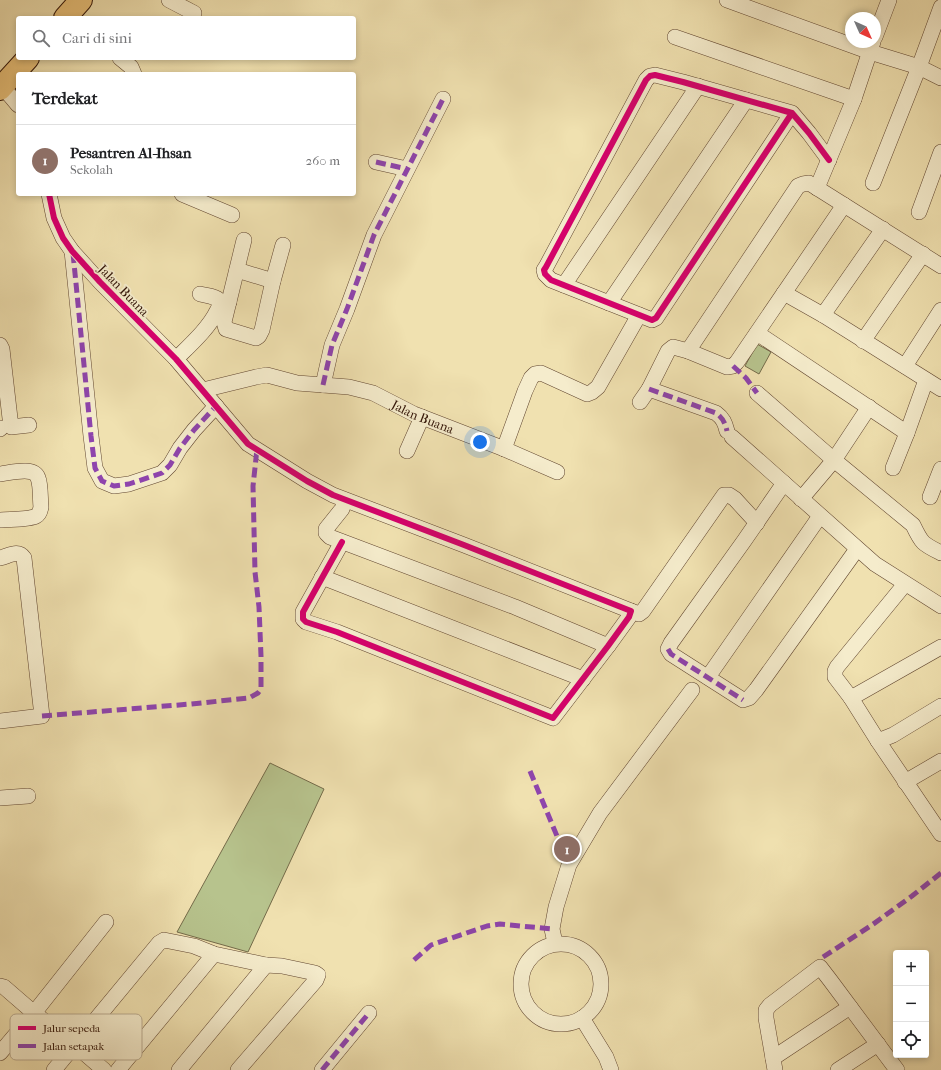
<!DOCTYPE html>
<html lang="id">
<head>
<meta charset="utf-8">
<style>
  :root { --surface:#fff; --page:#f2f2f2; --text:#202124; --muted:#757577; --line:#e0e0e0; --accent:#0b8043 }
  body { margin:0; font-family:"IM FELL French Canon",serif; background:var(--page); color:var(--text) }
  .controls { position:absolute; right:12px; bottom:12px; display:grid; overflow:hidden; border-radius:4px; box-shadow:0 2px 6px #0003 }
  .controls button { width:36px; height:36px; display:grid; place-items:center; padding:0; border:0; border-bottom:1px solid var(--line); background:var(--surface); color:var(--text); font:20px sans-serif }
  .compass { position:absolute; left:845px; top:12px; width:36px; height:36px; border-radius:50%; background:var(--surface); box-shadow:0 2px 6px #0003; rotate:135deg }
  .you { position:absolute; left:480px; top:442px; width:14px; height:14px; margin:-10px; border:3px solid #fff; border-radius:50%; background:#1a73e8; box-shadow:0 0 0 6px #1a73e833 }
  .badge { display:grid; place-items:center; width:26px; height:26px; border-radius:50%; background:var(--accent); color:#fff; font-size:13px; font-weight:700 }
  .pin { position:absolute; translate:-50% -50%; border:2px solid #fff; box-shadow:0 1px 4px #0006 }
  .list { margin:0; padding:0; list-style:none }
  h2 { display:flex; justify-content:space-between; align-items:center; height:52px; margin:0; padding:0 16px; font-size:17px }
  h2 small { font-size:13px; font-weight:400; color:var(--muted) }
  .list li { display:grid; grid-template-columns:26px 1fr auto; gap:12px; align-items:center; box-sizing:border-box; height:72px; padding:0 16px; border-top:1px solid var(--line) }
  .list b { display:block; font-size:15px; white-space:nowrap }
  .list p { margin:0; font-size:13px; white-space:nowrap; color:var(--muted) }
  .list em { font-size:13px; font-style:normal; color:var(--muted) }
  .icon { flex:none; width:22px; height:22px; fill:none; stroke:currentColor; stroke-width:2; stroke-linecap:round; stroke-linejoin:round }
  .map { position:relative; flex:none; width:941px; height:1070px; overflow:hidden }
  .search { position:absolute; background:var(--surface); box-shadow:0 2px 6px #0003; left:16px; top:16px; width:340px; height:44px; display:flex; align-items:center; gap:10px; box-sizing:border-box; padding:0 14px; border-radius:4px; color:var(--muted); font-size:15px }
  .panel { position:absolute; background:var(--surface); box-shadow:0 2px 6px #0003; left:16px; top:72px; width:340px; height:124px; border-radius:4px }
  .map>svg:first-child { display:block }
</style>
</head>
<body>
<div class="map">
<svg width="941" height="1070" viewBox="0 0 941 1070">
  <rect width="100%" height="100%" fill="#f0e1b0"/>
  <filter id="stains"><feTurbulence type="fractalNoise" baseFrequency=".005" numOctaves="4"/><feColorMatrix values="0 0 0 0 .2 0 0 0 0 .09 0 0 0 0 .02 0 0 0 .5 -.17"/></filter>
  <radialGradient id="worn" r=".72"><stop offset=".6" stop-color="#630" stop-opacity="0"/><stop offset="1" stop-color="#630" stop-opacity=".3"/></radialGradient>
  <!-- green -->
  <path fill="#b7c38d" stroke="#746b4a" d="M757,344L771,352L759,374L745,366Z
    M270,763L324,789L248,952L177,932Z"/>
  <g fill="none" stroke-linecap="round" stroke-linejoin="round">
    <!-- minor casing -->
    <g stroke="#614630" stroke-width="16">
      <g id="minor">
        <path d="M169,0L194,13"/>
        <path d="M727,0L870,52L919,67L941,78"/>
        <path d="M675,37L854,99"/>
        <path d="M875,37L889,0"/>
        <path d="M120,58L131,67L134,74"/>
        <path d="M2,86L18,105"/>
        <path d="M792,113L656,318L652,320L551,280L545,274L544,270L546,267L646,80L650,76L655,75L683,82L792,113L809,133L829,160"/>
        <path d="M376,162L407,169"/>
        <path d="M873,183L919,67L941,7"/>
        <path d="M817,188L854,99L873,42"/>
        <path d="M49,194L54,218L63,238L72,251L100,282L176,359L248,444L307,481L333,495L464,545L631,611L629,617L608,646L553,718L337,632L306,622L303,619V612L342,542"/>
        <path d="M182,194L232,215"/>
        <path d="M919,212L941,152"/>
        <path d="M244,240L224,322L226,329L256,338L259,336L262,330L273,281"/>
        <path d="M72,251L91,436L95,468L102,481L114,486L129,484L162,473L170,465L180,448L194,430L216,406"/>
        <path d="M237,270L273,281L283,245"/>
        <path d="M564,285L698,86"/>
        <path d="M784,293L823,315L941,389"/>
        <path d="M200,294C208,296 217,296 222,303"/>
        <path d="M609,303L746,100"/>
        <path d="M823,315L883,229"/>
        <path d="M757,333L907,433"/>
        <path d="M863,341L923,254"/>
        <path d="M0,345L2,349L11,427L29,425"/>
        <path d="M688,351L798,186L803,184L809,183L817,188L844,205L941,266"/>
        <path d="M176,359C190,345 209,328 217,311C220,305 222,302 229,302"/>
        <path d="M905,366L941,310"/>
        <path d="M323,385L332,345L347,309L374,235L443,99"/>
        <path d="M649,389L716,413C723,418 725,423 727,431"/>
        <path id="s1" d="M203,390L256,377L267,375L297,383L349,387L373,393L414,414L502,448L557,472"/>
        <path d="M757,393L834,460L913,525C922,544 923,544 941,553"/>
        <path d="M640,402L649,389L668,351L673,347L688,351L727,367L733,366L737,362L844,205"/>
        <path d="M0,429L1,428"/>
        <path d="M732,437L875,564L941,606"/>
        <path d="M504,449L525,391L531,378L535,374L541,373L587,394L592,392L598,387L639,315"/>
        <path d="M407,451L422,417"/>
        <path d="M893,468L907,433L926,380"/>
        <path d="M0,474C10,473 34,466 38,478C41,485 40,499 41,507C40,511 40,514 36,516C29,520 9,519 0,520"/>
        <path d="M784,483L744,541L671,643L668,649L671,654L743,700L749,698L756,690L857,549"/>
        <path d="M930,497L941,469"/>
        <path d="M801,499L834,460L869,407"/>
        <path d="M345,500L342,509L326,529V533L330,537L515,607L608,646"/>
        <path d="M0,558C9,556 18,549 24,558L42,716L0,721"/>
        <path d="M322,577L583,679"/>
        <path d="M631,611L639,614L643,611L724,495H729L735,499L757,523"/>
        <path d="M708,677L820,516"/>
        <path d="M851,698L835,677V671L837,667L905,584"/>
        <path d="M941,706L893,735L878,741L941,834"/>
        <path d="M878,741L851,698L941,647"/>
        <path d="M905,782L941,761"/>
        <path d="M0,798L28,796"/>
        <path d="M555,943L552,929L556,907L569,865L600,813L692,690"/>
        <circle cx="561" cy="984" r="40"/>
        <path d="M0,986L4,987L34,1013L75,1045L104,1070"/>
        <path d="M582,1018L606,1057L611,1070"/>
        <path d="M0,1053L34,1013L106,922"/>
        <path d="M773,1058L850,1007"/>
        <path d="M54,1070L159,943L164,940L194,946L214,954L266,965L282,966L315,973L318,975L316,980L238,1070"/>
        <path d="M118,1070L214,954"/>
        <path d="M179,1070L266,965"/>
        <path d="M322,1070L369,1013"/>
        <path d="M775,1070L766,1018V1010L770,1005L820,967L830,980L897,1070"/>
        <path d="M838,1070L878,1044"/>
      </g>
    </g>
    <!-- highway casing -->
    <g stroke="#311306" stroke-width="24">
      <path id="highway" d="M65,18L81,0
        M0,89L28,58"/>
    </g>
    <!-- minor -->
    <use href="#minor" stroke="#f5eccc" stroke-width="15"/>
    <!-- highway -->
    <use href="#highway" stroke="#e8c078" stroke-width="22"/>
    <!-- quiet -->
    <path stroke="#8e44ad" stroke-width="5" stroke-dasharray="10 5" stroke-linecap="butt" d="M376,162L407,169
      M73,253L91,436L95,468L102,481L114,486L129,484L162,473L170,465L180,448L194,430L216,406
      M733,366L746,378L757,393
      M323,385L332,345L347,309L374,235L443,99
      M649,389L716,413C723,418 725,423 727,431
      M668,649L671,654L674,656L743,700
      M42,716L191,704L249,698L258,693L261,689V656L259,607L255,572L253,486L257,449
      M530,771L569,865
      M823,957L872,925L912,896L941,873
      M414,960L431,945L487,926L500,924L552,929
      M322,1070L369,1013"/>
    <!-- cycleway casing -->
    <g stroke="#f5eccc" stroke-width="8">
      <path id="cycleway" d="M792,113L656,318L652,320L551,280L545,274L544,270L546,267L646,80L650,76L655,75L683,82L792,113L809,133L829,160
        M49,194L54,218L63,238L72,251L100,282L176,359L248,444L307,481L333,495L464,545L631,611L629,617L608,646L553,718L337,632L306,622L303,619V612L342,542"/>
    </g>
    <!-- cycleway -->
    <use href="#cycleway" stroke="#d6006c" stroke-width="6"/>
  </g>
  <g text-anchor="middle" stroke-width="3.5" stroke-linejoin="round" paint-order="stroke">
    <!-- street labels -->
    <g font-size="13" fill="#311306" stroke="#f5eccc">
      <text transform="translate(124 290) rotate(46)" y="5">Jalan Buana</text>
      <text dy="5" stroke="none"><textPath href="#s1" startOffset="229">Jalan Buana</textPath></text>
    </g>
  </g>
  <!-- legend -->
  <rect x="10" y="1014" width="132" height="46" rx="6" fill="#f5eccc" stroke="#baab91" stroke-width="1"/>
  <rect x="18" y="1026" width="18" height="4" fill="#d6006c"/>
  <rect x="18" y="1044" width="18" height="4" fill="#8e44ad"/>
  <g font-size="11" fill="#311306">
    <text x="43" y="1032">Jalur sepeda</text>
    <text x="43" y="1050">Jalan setapak</text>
  </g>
  <rect width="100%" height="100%" filter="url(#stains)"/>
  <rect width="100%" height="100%" fill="url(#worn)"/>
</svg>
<div class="controls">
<button>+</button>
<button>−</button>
<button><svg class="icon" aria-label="locate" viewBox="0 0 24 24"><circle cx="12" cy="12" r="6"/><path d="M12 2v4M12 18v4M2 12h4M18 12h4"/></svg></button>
</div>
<svg class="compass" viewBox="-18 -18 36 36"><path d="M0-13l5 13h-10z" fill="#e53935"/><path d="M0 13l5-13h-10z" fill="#757577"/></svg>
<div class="you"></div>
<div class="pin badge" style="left:567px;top:849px;background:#8d6e63">1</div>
<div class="search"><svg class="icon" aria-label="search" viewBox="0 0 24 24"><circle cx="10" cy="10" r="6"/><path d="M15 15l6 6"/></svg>Cari di sini</div>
<section class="panel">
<h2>Terdekat<small></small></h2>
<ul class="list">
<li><span class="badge" style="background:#8d6e63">1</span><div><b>Pesantren Al-Ihsan</b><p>Sekolah</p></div><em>260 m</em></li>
</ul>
</section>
</div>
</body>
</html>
